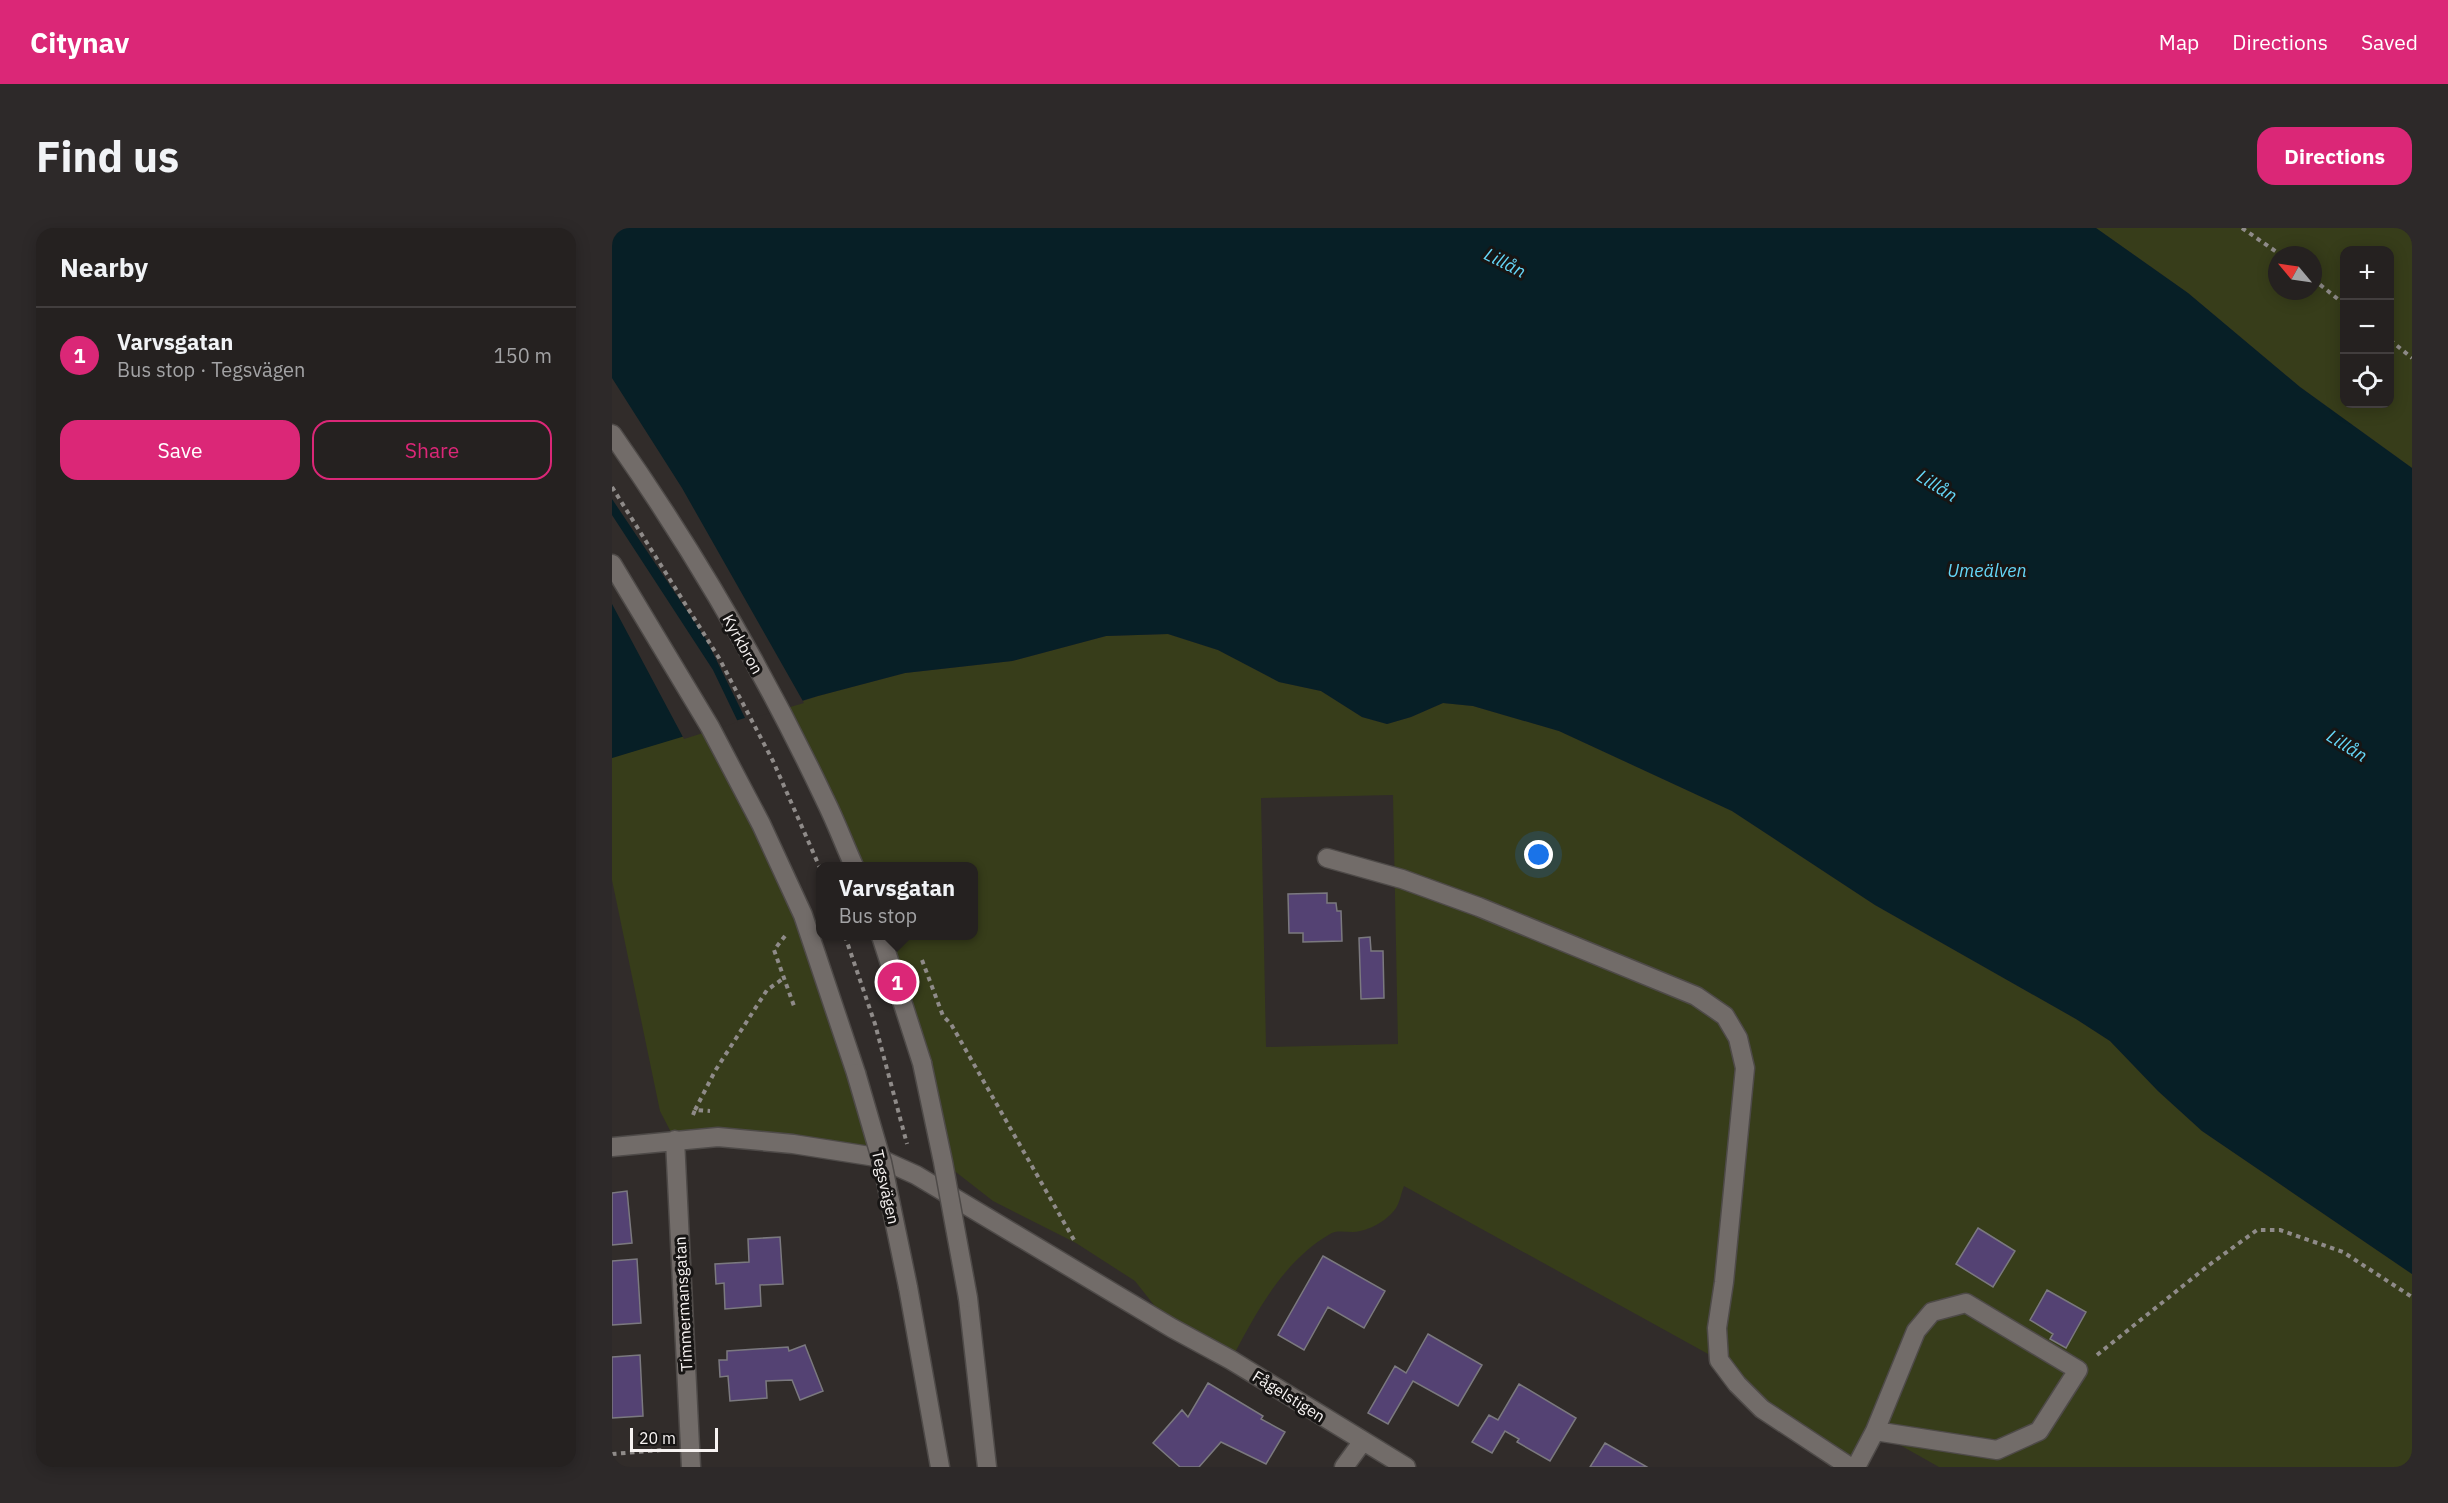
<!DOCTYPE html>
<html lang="en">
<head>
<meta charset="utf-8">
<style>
  :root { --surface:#252120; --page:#2d2929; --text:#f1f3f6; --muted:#a3a3a5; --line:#423e3e; --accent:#db2777 }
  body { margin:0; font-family:"IBM Plex Sans",sans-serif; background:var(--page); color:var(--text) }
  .controls { position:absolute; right:18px; top:18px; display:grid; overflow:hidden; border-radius:12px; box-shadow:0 3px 15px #0003 }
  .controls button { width:54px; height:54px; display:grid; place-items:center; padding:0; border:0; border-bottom:2px solid var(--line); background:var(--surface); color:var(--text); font:30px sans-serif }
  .compass { position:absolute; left:1656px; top:18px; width:54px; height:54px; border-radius:50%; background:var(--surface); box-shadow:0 3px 15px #0003; rotate:299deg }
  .scale { position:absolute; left:18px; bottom:15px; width:88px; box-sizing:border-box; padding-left:6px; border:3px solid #f7f3f2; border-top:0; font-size:16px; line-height:21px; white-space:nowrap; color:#f7f3f2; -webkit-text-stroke:4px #171514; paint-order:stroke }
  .you { position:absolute; left:927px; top:627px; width:21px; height:21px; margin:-15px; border:4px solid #fff; border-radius:50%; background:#1a73e8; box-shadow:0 0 0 9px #1a73e833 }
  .badge { display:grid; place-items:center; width:39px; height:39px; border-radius:50%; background:var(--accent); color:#fff; font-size:20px; font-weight:700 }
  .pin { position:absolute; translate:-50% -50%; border:3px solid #fff; box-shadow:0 2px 6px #0006 }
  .popup { position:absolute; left:204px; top:634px; width:162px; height:78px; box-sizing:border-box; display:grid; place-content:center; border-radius:12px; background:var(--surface); filter:drop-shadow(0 2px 4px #0005); font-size:20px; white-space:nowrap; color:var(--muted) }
  .popup b { font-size:22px; color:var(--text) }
  .popup::after { content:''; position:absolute; left:50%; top:100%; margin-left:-12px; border:12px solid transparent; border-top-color:var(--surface) }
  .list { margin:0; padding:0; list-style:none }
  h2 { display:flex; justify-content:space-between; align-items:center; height:78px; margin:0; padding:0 24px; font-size:26px }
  h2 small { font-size:20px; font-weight:400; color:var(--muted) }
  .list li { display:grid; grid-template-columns:39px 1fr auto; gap:18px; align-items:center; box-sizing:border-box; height:96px; padding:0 24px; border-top:2px solid var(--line) }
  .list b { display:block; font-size:22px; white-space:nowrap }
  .list p { margin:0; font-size:20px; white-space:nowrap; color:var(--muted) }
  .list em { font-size:20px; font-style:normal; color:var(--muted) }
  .actions { display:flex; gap:12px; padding:18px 24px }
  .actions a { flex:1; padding:14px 0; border:2px solid var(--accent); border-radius:18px; text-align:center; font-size:21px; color:var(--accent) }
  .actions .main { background:var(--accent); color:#fff }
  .icon { flex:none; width:33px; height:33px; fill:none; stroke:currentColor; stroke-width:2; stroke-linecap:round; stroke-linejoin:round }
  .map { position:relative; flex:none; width:1800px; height:1239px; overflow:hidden; border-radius:18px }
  header { display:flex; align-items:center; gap:36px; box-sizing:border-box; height:84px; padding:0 30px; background:var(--accent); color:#fff }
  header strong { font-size:28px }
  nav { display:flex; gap:33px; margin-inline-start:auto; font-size:21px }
  .intro { display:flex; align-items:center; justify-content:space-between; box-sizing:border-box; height:144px; padding:0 36px }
  h1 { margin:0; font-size:42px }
  .button { padding:15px 27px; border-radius:18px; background:var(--accent); color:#fff; font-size:21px; font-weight:700 }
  main { display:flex; gap:36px; padding:0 36px }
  aside { flex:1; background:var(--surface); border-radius:18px; box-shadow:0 3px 15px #0003 }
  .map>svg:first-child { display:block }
</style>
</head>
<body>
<header>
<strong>Citynav</strong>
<nav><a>Map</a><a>Directions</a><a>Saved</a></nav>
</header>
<div class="intro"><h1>Find us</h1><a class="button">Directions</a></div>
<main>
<aside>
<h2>Nearby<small></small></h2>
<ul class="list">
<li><span class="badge">1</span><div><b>Varvsgatan</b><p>Bus stop · Tegsvägen</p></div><em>150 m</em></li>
</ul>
<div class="actions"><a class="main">Save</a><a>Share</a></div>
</aside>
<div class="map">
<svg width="1800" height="1239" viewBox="0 0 1800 1239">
  <rect width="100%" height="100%" fill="#312c2a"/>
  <!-- green -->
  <path fill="#373d1a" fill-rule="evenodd" d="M1484,0H1800V240L1688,159L1576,65ZM1732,22H1778V176H1732ZM1665,27H1701V63H1665Z
    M556,406L606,422L667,454L709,463L750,489L775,496L799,489L831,475L861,478L947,503L1120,583L1263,677L1464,791L1498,813L1546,863L1590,903L1800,1046V1239H1327L1263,1203L1244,1239L1150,1181L1107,1132L792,958C789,965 788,974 784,980C775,993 757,1003 741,1004C733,1004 724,1002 718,1006C670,1034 644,1085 619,1132L560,1100L523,1053L464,1015L381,973L331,934L269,708H362V638H242L167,481L206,468L293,445L400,433L494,408ZM781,567L786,816L654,819L649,570Z
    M98,499L191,687L270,934L63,912L48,883L0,652V530Z"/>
  <!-- water -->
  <path fill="#071f26" d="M0,0H1484L1576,65L1688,159L1800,240V1046L1590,903L1546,863L1498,813L1464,791L1263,677L1120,583L947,503L861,478L831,475L799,489L775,496L750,489L709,463L667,454L606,422L556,406L494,408L400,433L293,445L206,468L0,530Z"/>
  <!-- pier -->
  <path fill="#312c2a" d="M0,150L70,260L192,475L134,492L94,411L0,271Z
    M0,287L101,442L126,494L72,511L0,376Z"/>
  <!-- building -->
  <path fill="#544273" stroke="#7b797f" stroke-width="1.5" d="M715,665V675H724L725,683H729L730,713L691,714V705H677L676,666Z
    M758,709L759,723H771L772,770L749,771L747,710Z
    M15,963L20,1015L0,1017V965Z
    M1366,1000L1403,1023L1381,1059L1344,1036Z
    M168,1009L171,1056L148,1057L149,1078L113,1081L112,1055L104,1056L103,1036L137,1034L136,1011Z
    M711,1028L773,1063L752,1100L716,1079L692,1122L666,1107Z
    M25,1031L29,1095L0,1097V1033Z
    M1435,1062L1474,1084L1454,1120L1438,1111L1441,1106L1418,1092Z
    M816,1106L870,1137L846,1178L801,1153L776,1196L756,1185L783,1138L794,1145Z
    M193,1117L211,1163L188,1172L180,1152L154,1153L155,1170L118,1173L116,1148L108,1149L107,1132H115V1123L176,1119L177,1123Z
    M28,1127L31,1188L0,1190V1129Z
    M596,1155L651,1188L649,1191L673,1204L654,1236L609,1214L587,1239H568L541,1215L570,1182L576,1189Z
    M907,1156L964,1190L938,1233L905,1214L907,1211L893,1203L880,1225L860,1214L877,1187L886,1192Z
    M993,1215L1035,1239H978Z"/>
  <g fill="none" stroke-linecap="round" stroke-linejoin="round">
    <!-- minor casing -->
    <g stroke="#4e4a48" stroke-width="21">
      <path id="minor" d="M0,206C81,321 153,445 213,572C224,594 232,616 242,638
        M0,336L98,499L149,596L191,687L244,845
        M715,630L790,651L867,679L1084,768L1113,788L1126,810L1133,840L1112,1054L1105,1100L1107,1132L1125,1156L1150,1181L1238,1239
        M269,708L310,835
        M63,912L79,1239
        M0,919L106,909L181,916L264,929L304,947L560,1100L619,1132L794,1239
        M296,1059L328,1239
        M356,1070L375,1239
        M732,1239L751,1213
        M1244,1239L1263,1203L1304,1103L1320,1084L1354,1075L1466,1142L1427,1203L1385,1222L1263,1203"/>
    </g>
    <!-- path -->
    <path stroke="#8f8b89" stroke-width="4" stroke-dasharray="4.5 4.5" stroke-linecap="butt" d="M1630,0L1669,27
      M1701,51L1732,76
      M1778,112L1800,130
      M0,259L107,430L161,533L208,640
      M173,708L162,722L182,778
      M233,708L263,796L295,916
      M310,732L331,788L339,796L462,1012
      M83,882L103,843L155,762L172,750
      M81,887L83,882L98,883
      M1485,1127L1597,1037L1645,1002H1668L1731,1024L1800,1069
      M0,1226L50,1222"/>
    <!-- minor -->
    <use href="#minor" stroke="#726c69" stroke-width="18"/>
    <!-- minor-bridge casing -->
    <g stroke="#4e4a48" stroke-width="21" stroke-linecap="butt">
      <path id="minor-bridge" d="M310,835L331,934L356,1070
        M244,845L270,934L296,1059"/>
    </g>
    <!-- minor-bridge -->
    <use href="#minor-bridge" stroke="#726c69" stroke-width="18"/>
  </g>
  <g text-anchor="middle" stroke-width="6" stroke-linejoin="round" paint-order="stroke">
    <!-- street labels -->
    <g font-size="16" fill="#f7f3f2" stroke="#171514">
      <text transform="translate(131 416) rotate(61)" y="6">Kyrkbron</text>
      <text transform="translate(274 959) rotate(77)" y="6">Tegsvägen</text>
      <text transform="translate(71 1076) rotate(-93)" y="6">Timmermansgatan</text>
      <text transform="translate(677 1168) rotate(32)" y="6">Fågelstigen</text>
    </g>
    <!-- water labels -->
    <g font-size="18" font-style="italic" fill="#65d6f7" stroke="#171514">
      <text transform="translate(893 35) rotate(27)" y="6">Lillån</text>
      <text transform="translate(1325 258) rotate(32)" y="6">Lillån</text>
      <text x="1375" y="349">Umeälven</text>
      <text transform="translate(1735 518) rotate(32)" y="6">Lillån</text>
    </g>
  </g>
</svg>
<div class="controls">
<button>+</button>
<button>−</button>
<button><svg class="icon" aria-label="locate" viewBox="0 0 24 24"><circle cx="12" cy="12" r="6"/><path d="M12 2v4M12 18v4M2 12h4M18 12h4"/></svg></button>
</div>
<svg class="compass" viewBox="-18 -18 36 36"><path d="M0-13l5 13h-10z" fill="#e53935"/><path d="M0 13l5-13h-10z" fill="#a3a3a5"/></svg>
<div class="scale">20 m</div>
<div class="you"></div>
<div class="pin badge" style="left:285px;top:754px">1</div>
<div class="popup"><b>Varvsgatan</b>Bus stop</div>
</div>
</main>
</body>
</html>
